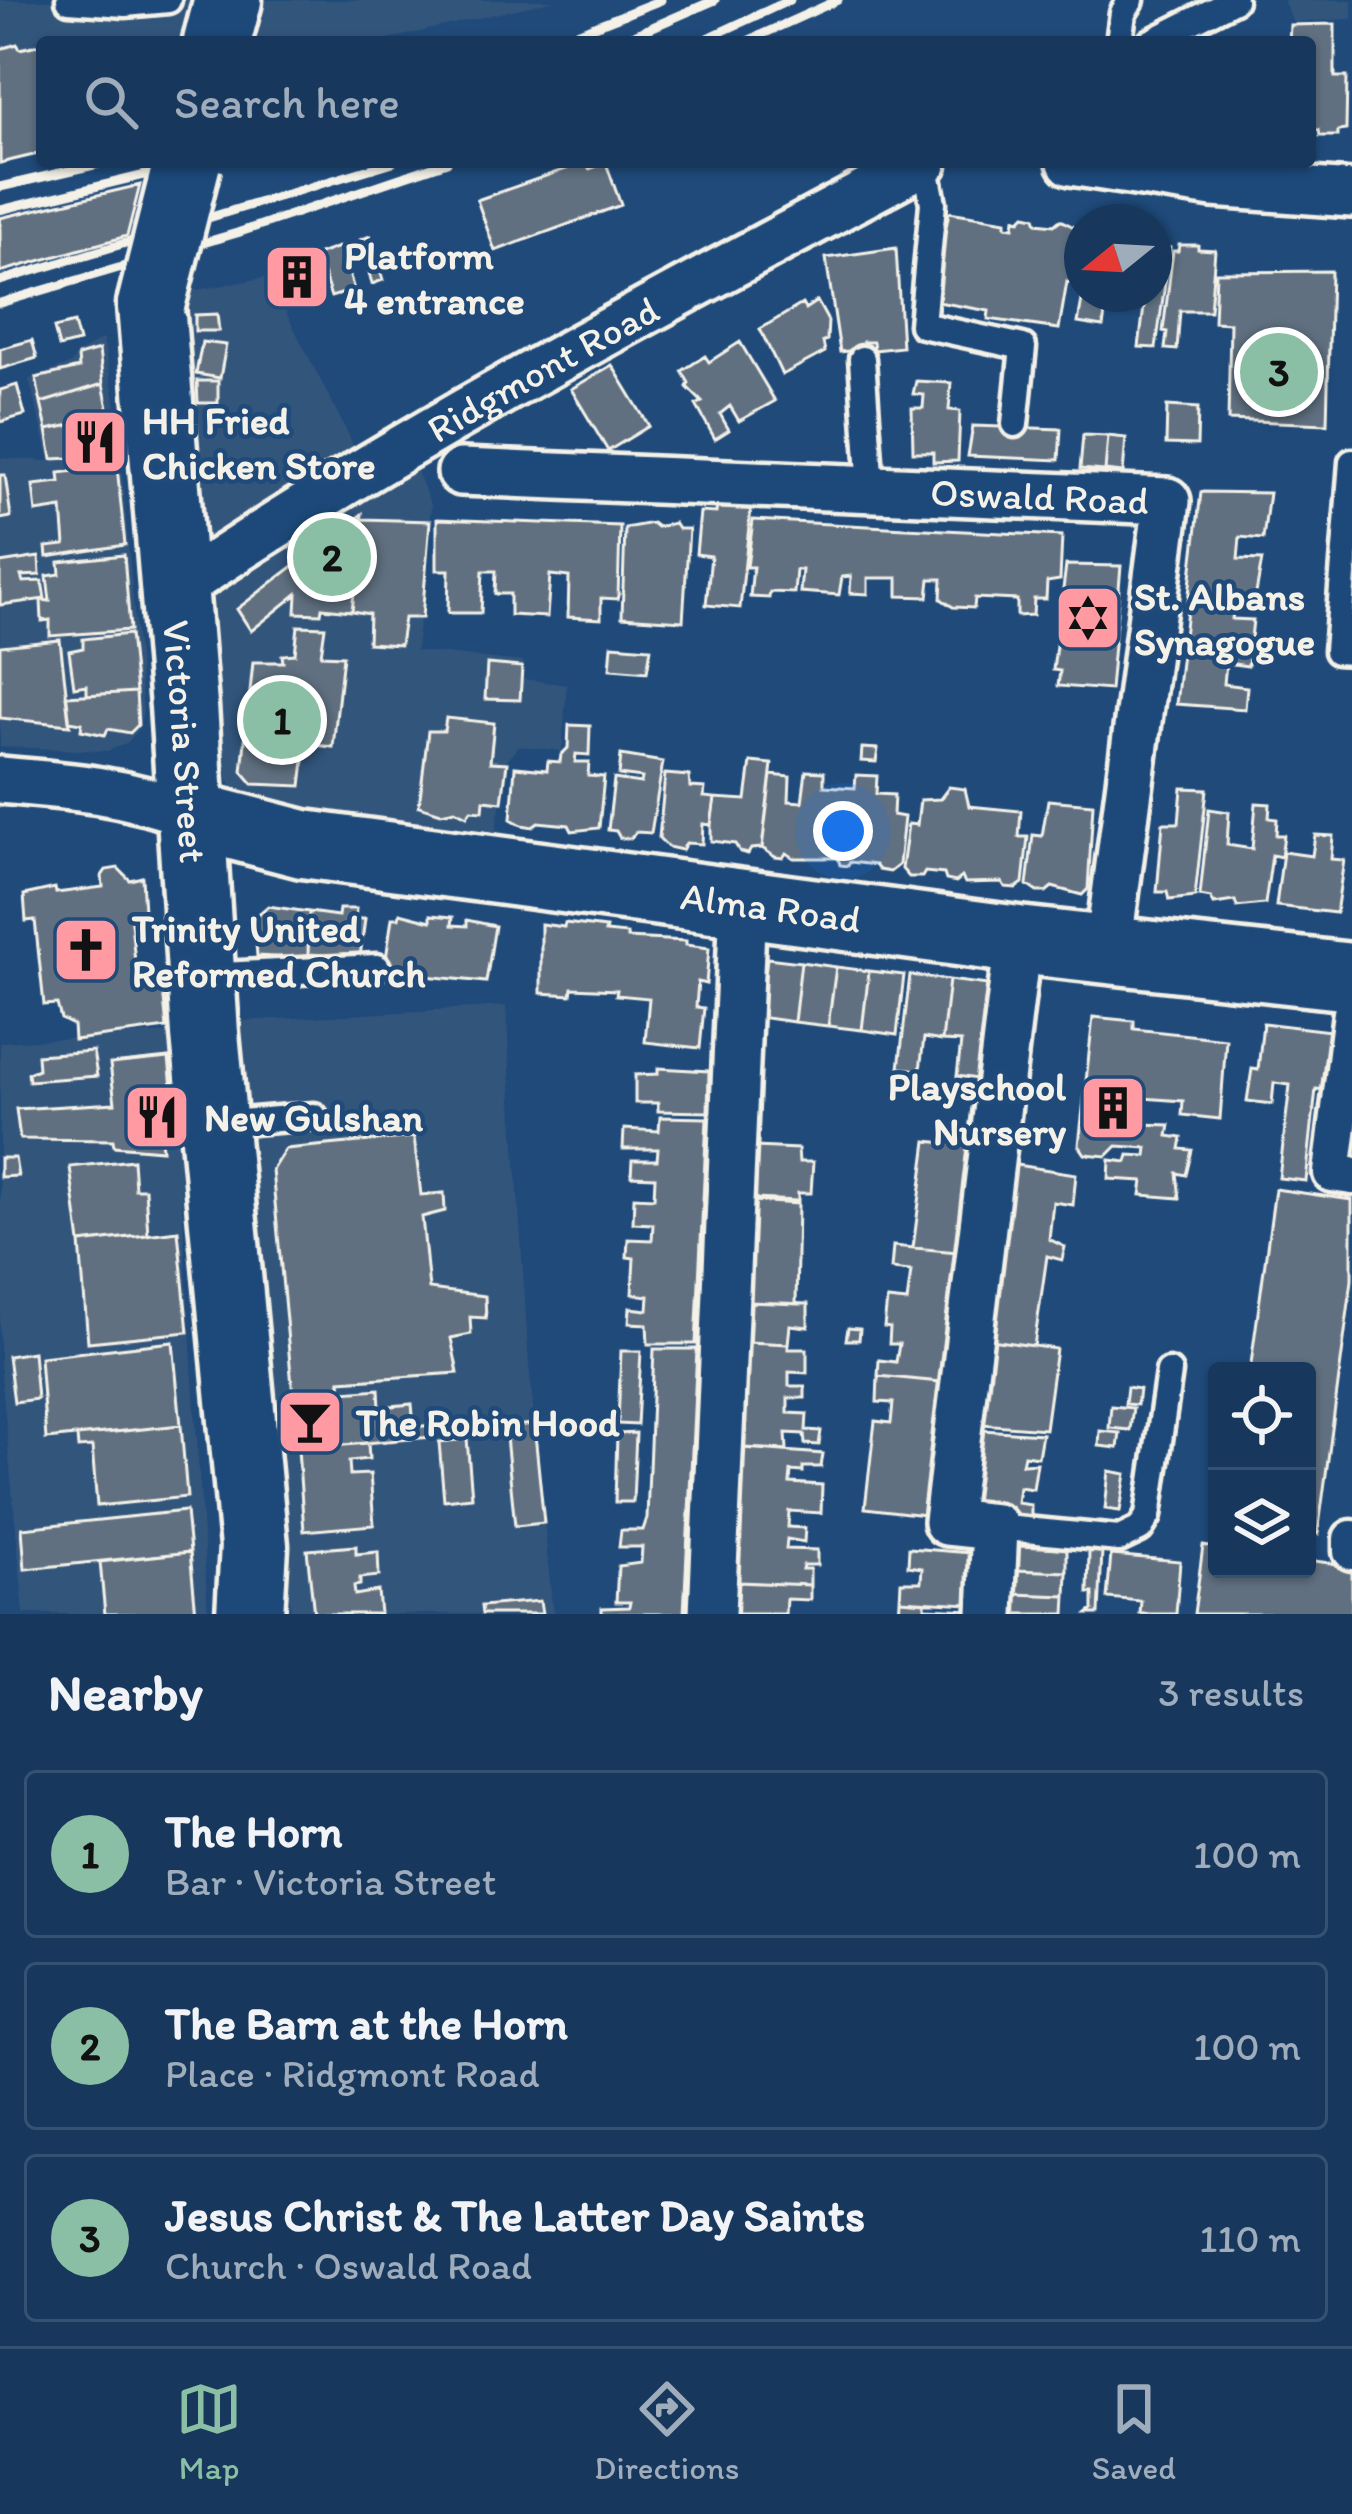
<!DOCTYPE html>
<html lang="en">
<head>
<meta charset="utf-8">
<style>
  :root { --surface:#17385c; --page:#244365; --text:#f1f3f6; --muted:#9eacbb; --line:#365272; --accent:#8abfa5 }
  body { margin:0; font-family:Itim,sans-serif; background:var(--page); color:var(--text) }
  .controls { position:absolute; right:36px; bottom:36px; display:grid; overflow:hidden; border-radius:12px; box-shadow:0 3px 9px #0004 }
  .controls button { width:108px; height:108px; display:grid; place-items:center; padding:0; border:0; border-bottom:3px solid var(--line); background:var(--surface); color:var(--text); font:60px sans-serif }
  .compass { position:absolute; left:1064px; top:204px; width:108px; height:108px; border-radius:50%; background:var(--surface); box-shadow:0 3px 9px #0004; rotate:252deg }
  .you { position:absolute; left:843px; top:831px; width:42px; height:42px; margin:-30px; border:9px solid #fff; border-radius:50%; background:#1a73e8; box-shadow:0 0 0 18px #1a73e833 }
  .badge { display:grid; place-items:center; width:78px; height:78px; border-radius:50%; background:var(--accent); color:#111; font-size:39px; font-weight:700 }
  .pin { position:absolute; translate:-50% -50%; border:6px solid #fff; box-shadow:0 3px 12px #0006 }
  .list { margin:0; padding:0; list-style:none }
  h2 { display:flex; justify-content:space-between; align-items:center; height:156px; margin:0; padding:0 48px; font-size:51px }
  h2 small { font-size:39px; font-weight:400; color:var(--muted) }
  .list li { display:grid; grid-template-columns:78px 1fr auto; gap:36px; align-items:center; box-sizing:border-box; height:168px; margin:0 24px 24px; padding:0 24px; border:3px solid var(--line); border-radius:12px }
  .list b { display:block; font-size:45px; white-space:nowrap }
  .list p { margin:0; font-size:39px; white-space:nowrap; color:var(--muted) }
  .list em { font-size:39px; font-style:normal; color:var(--muted) }
  .icon { flex:none; width:66px; height:66px; fill:none; stroke:currentColor; stroke-width:2; stroke-linecap:round; stroke-linejoin:round }
  .map { position:relative; flex:none; width:1352px; height:1614px; overflow:hidden }
  .search { position:absolute; background:var(--surface); box-shadow:0 3px 9px #0004; left:36px; right:36px; top:36px; height:132px; display:flex; align-items:center; gap:30px; box-sizing:border-box; padding:0 42px; border-radius:12px; color:var(--muted); font-size:45px }
  .sheet { height:732px; background:var(--surface) }
  nav { display:flex; justify-content:space-around; align-items:center; box-sizing:border-box; height:168px; border-top:3px solid var(--line); background:var(--surface); font-size:33px; color:var(--muted) }
  nav a { display:grid; justify-items:center; gap:6px }
  nav .on { color:var(--accent) }
  .map>svg:first-child { display:block }
</style>
</head>
<body>
<div class="map">
<svg width="1352" height="1614" viewBox="0 0 1352 1614">
  <rect width="100%" height="100%" fill="#1f4a7a"/>
  <filter id="ink" filterUnits="userSpaceOnUse"><feTurbulence type="fractalNoise" baseFrequency=".00833" numOctaves="2"/><feDisplacementMap in="SourceGraphic" scale="24" xChannelSelector="R" yChannelSelector="G"/><feConvolveMatrix kernelMatrix="1 2 1 2 8 2 1 2 1" color-interpolation-filters="sRGB"/></filter>
  <g filter="url(#ink)">
    <!-- built -->
    <path fill="#33557c" d="M0,0H555L377,42H42V139L0,150Z
      M1283,0H1352V19L1293,22Z
      M268,277L351,440L364,486L413,461L431,506L416,651L524,662L523,679L567,685L562,751L519,746L506,761L496,833L239,798L227,778L186,292Z
      M103,338L116,406L143,713L136,733L126,744L107,751L0,747V458L50,461L29,379L71,364L76,355Z
      M506,1006L529,1365L553,1614H291L241,1021Z
      M171,1033L208,1614H24L0,1362V1042Z"/>
    <!-- building -->
    <path fill="#616f80" stroke="#f4f1e8" stroke-width="3" d="M1335,24V77H1347L1346,130L1338,131V136H1320L1319,130H1310V42H1289L1290,25Z
      M17,44L20,49L42,44V153L0,163V49Z
      M586,162L589,169L606,163L621,205L495,251L477,200Z
      M140,185L127,236L0,272V218Z
      M949,212L1006,221V226L1014,227L1015,218L1020,220L1025,215L1035,217L1037,223L1054,225L1060,220L1078,229L1077,236L1082,237V285L1067,282L1059,329L988,319L989,311L932,301Z
      M370,236L383,280L372,284L360,240Z
      M1154,242L1156,247L1170,248L1156,348L1139,347L1145,299L1129,298V294H1154Z
      M1179,245H1198V249L1215,250L1210,311H1180L1177,350L1165,349L1167,332L1163,331L1173,251H1178Z
      M341,246L354,290L331,297L317,255Z
      M896,248L902,347L874,350L873,342H863V349L840,352L826,258Z
      M308,256L317,288L285,299L276,266Z
      M1331,271L1327,424L1228,420L1230,323L1214,322L1216,272Z
      M1083,294H1108L1103,327L1078,323Z
      M817,301L828,321L827,340L823,342L825,352L782,375L760,329L802,304L805,309Z
      M217,314L219,331H195V315Z
      M74,323L79,342L59,347L54,328Z
      M32,340L37,358L0,369V349Z
      M202,342L226,345L220,378L196,374Z
      M740,342L775,401L739,421L730,406L720,414L729,430L715,439L696,405L702,402L687,387L689,383L682,371L705,356L709,362Z
      M99,350L103,384L41,403L36,378L79,368L78,356Z
      M612,365L649,426L608,451L571,389Z
      M197,381H218V403H198Z
      M916,381L951,383L949,410L960,411L958,461L933,462V452H913L912,408H923L924,395L913,394Z
      M103,384L110,417L47,430L41,403Z
      M17,385L25,415L0,422V390Z
      M1167,406L1198,408L1197,445L1166,444Z
      M110,417L117,456L52,459L47,430Z
      M973,426L1061,429L1059,460L968,456Z
      M1083,435L1108,436L1105,471L1080,469Z
      M1108,436L1126,438L1123,473L1105,471Z
      M117,466L125,545L47,557L46,547L65,545L62,508L36,512L33,485L60,482L59,473Z
      M0,475H5L11,517L0,519Z
      M1201,492L1269,493L1263,539L1240,537L1238,559L1262,560L1255,599L1236,596L1232,619L1253,620L1248,666L1226,663L1224,684L1247,687L1245,709L1176,704Z
      M717,505L751,508L740,608L706,605L711,556L696,554L700,512L716,513Z
      M362,514L352,611L322,608L321,614L296,613L297,594L251,631L237,609Z
      M362,519L430,521L422,618H404L400,645L368,643L369,614L352,611Z
      M437,519L620,526L618,599L601,598V619L568,617L569,577L550,575L547,617L510,615V594H495L496,571H483L481,613H448L449,570H437Z
      M753,520L1062,536L1060,580L1047,582L1046,599H1034L1033,615L1017,616V600L975,598L974,608L953,607L941,599L942,579H930L928,597L898,596V578H868V594L850,593L851,576L842,577L839,595L800,592L802,570H796L794,593L770,592L769,598L750,597L753,567H747Z
      M652,523L657,527L674,523L678,529H689L683,621L622,617L625,528Z
      M124,555L130,630L50,636V620L42,621L41,600L50,601L47,576L60,574L59,562Z
      M39,557L40,575L21,576L23,582L42,581L45,599L0,605V563Z
      M1066,565L1121,566L1110,690L1058,686L1060,671L1053,670Z
      M298,626L325,627L321,655L343,656L333,747L306,744L301,786L253,784L242,771L253,662H283L282,655L295,654Z
      M130,634L136,692L87,695V685L74,687L69,651L83,648V639Z
      M60,640L70,725L0,718V646Z
      M612,645L651,648L647,672L610,669Z
      M487,664L522,667L520,700L485,699Z
      M136,692L138,725L130,733L108,729L105,735L81,730L82,723L69,721L66,696Z
      M446,718L494,723L490,762L507,763L502,802L484,800L483,811L471,810L467,816L455,810L441,813L419,806L428,731H444Z
      M569,725L590,726L589,755L576,754L575,762H589L588,776L604,777L599,828L572,831L569,825L538,822L533,827L522,825L511,819L515,767L547,770L548,761L560,762L561,755L568,748Z
      M862,748L878,749L876,762L861,761Z
      M621,755L663,762L651,833L636,832L631,838H620L616,831L608,830L614,779L641,783L642,778L619,775Z
      M751,762L772,764L762,848L751,849L748,854L740,852L735,844L711,841V825L715,798L746,800Z
      M806,771L824,772V786L855,788L856,775L877,776L876,794L894,795L893,815L904,817L899,865L890,872L879,870L875,865L850,862L848,866L840,865L838,858H794L786,853L783,858L775,857L762,848L771,775L790,777L789,801L802,802Z
      M665,774L689,776L690,787L705,788L704,797L715,798L711,825L703,824L702,844L686,843L682,850L668,847L659,838Z
      M949,787L965,789L969,806L1021,811L1019,837H1028L1023,883L1016,888L1005,887L1002,882L965,883L962,877L956,882L946,880L944,874L925,872L922,877H909L902,869L908,824L917,825L920,800L940,799Z
      M1182,788L1207,789L1195,897L1169,900L1167,892H1157L1163,823H1179Z
      M1048,800L1093,804L1088,889L1082,895L1052,887L1046,892H1037L1027,885L1033,835L1042,836Z
      M1256,803L1270,804L1269,818L1277,819L1276,835H1284L1281,857L1272,855L1265,904L1237,907L1235,901L1214,904L1211,898L1200,896L1209,809L1229,812L1227,845L1252,849Z
      M1315,835L1333,836L1331,859L1344,860L1336,913L1276,906L1283,852L1312,856Z
      M118,868L130,880L142,877L144,912L130,913L137,981L162,979L167,1028L74,1040L73,1025L61,1019L57,1004L44,1005L35,920L26,921L24,895L55,888L56,893L103,887L102,876L106,870Z
      M268,906L309,912L308,959L257,956L254,918Z
      M339,909H356L355,919H365L360,957L308,954L309,912L338,916Z
      M400,913L431,921V915L453,917L452,925L467,926V920L495,926L486,982L384,972L392,918H399Z
      M565,923L606,928L605,932L627,934V938L686,941V945L709,948L706,984L698,982L696,1007L704,1008L700,1048L645,1042L649,998L616,995L617,990L572,988L571,995L541,993V924L564,927Z
      M767,958L801,962L794,1022L759,1017Z
      M801,962L836,967L828,1026L794,1022Z
      M836,967L869,971L862,1030L828,1026Z
      M869,971L904,975L897,1035L862,1030Z
      M910,975L949,980L942,1041L924,1038L920,1070L899,1068Z
      M949,980L988,985L977,1079L957,1076L961,1042L942,1041Z
      M1093,1017L1134,1021V1029L1226,1039L1220,1119L1182,1115L1183,1101L1143,1098L1141,1124L1170,1125L1168,1136L1182,1138L1180,1149L1192,1150L1186,1175L1177,1173L1180,1198L1141,1195L1143,1181L1109,1179L1110,1160L1127,1162L1129,1155L1146,1156L1147,1148L1117,1146L1107,1156L1085,1154L1079,1145Z
      M1263,1023L1339,1032L1332,1090L1316,1089L1306,1181L1279,1178L1290,1085L1274,1083L1272,1104L1247,1101L1252,1069L1258,1070Z
      M93,1051L97,1076L29,1081L28,1073L38,1069L37,1055Z
      M169,1058L177,1137L161,1138L162,1150L114,1146L113,1140L20,1139L16,1109L115,1103L110,1064Z
      M658,1068L709,1071L708,1112L658,1111V1103H635V1075L658,1074Z
      M660,1117L707,1118L696,1344H648L647,1324L629,1323L630,1308L648,1310L649,1296L632,1294L634,1258L627,1257L628,1239L652,1240L653,1224L633,1223L634,1197L654,1198L655,1177L631,1176L632,1160H657L658,1149H623L624,1129L659,1131Z
      M414,1137L421,1195L444,1193L445,1211L422,1217L429,1289L485,1296L486,1318L470,1317L471,1334L451,1338L458,1373L340,1381L341,1392L293,1396L272,1170L285,1149Z
      M927,1141L972,1146L958,1252L913,1248Z
      M754,1147L798,1149L799,1162H813L811,1193H798V1201L754,1199Z
      M0,1158H15L18,1176L0,1177Z
      M133,1160L135,1189H145L148,1235L80,1243L70,1167Z
      M1016,1165L1076,1174L1073,1205L1053,1202L1049,1239L1065,1247L1062,1260L1047,1256L1034,1346L991,1340Z
      M1275,1189L1352,1200V1280L1318,1534L1307,1532V1371H1250Z
      M752,1201L798,1204L796,1304L749,1302Z
      M178,1231L188,1332L88,1342L80,1243Z
      M893,1246L958,1252L941,1382L878,1376L879,1360L896,1362L899,1344H889L890,1328L884,1327L887,1300L907,1302L911,1271L891,1269Z
      M749,1302L808,1304V1327L790,1325L788,1344L747,1342Z
      M848,1328L860,1329L859,1340H846Z
      M991,1340L1056,1349L1045,1429L981,1424Z
      M173,1342L181,1425L46,1439L40,1357Z
      M747,1342L788,1344V1349H807V1373L789,1372V1386H805V1398H788V1413L807,1414L806,1430L821,1431L819,1445L805,1444L804,1434L786,1433L787,1450L742,1448Z
      M654,1349H697L684,1614H602V1608L629,1607L630,1602H616L618,1566L641,1563L642,1547H619L621,1530H643L647,1518Z
      M621,1351H641L637,1425L618,1424Z
      M33,1352L37,1399L14,1402L8,1356Z
      M878,1376L941,1382L925,1515L865,1508L875,1421L891,1423L893,1403L877,1402Z
      M1127,1387L1139,1389L1137,1405L1125,1404Z
      M379,1389L380,1407L412,1404L414,1427L433,1425V1437L298,1449L293,1396Z
      M1111,1406L1133,1408L1130,1430L1109,1428Z
      M534,1424L544,1523L515,1526L505,1427Z
      M181,1425L187,1497L97,1506L92,1447L78,1448L77,1436Z
      M982,1430L1042,1434L1038,1457L1024,1455L1022,1464L1037,1463L1033,1489L1019,1487L1017,1503L1031,1505V1519L971,1513Z
      M1100,1431L1120,1433L1118,1448L1099,1446Z
      M636,1433L633,1502H615L617,1434Z
      M467,1439L472,1497L444,1500L439,1442Z
      M368,1443L369,1459L349,1461L350,1475L370,1474L374,1525L304,1531L298,1449Z
      M742,1448L823,1454L821,1467H803V1472L791,1471L790,1483L822,1485L821,1513L789,1511L788,1527L805,1528L804,1542L787,1539L786,1549L817,1550V1565H803L802,1569H810V1585L738,1582Z
      M1109,1471L1126,1474L1120,1511L1105,1509Z
      M186,1511L190,1552L25,1569L22,1528Z
      M356,1546V1554L378,1552L379,1576L360,1578V1585L354,1586L355,1595L378,1591L380,1614H314L307,1550Z
      M1015,1546L1067,1548V1572L1015,1570Z
      M1203,1546L1217,1548V1569H1307V1560L1352,1566V1614H1194Z
      M909,1548L971,1553L969,1604L900,1600L901,1582H921L922,1568L908,1566Z
      M1102,1551L1099,1614H1088L1093,1610V1593H1088L1089,1552Z
      M190,1552L196,1614H105L100,1562Z
      M1111,1555L1180,1561L1176,1614H1140L1141,1601L1107,1598Z
      M1015,1570L1067,1572L1066,1596L1014,1594Z
      M738,1582L810,1585V1600L786,1599L785,1614H737Z
      M1014,1594L1066,1596L1065,1614H1013Z
      M900,1600L925,1602V1608L971,1610L970,1614H899Z
      M540,1601L542,1614H482L481,1606Z"/>
    <g fill="none" stroke-linecap="round" stroke-linejoin="round">
      <!-- service casing -->
      <g stroke="#f4f1e8" stroke-width="33">
        <path id="service" d="M69,0L125,4L168,0
          M1119,42L1123,13L1131,0
          M1151,42L1234,0
          M925,162L933,203L922,325L1023,347L1015,424
          M862,359L871,489
          M1352,462L1337,651L1352,652
          M203,976L377,967
          M217,1124L314,1116
          M995,1527L1119,1539L1140,1529L1148,1516L1169,1372"/>
      </g>
      <!-- pedestrian casing -->
      <g stroke="#f4f1e8" stroke-width="45">
        <path id="pedestrian" d="M1352,1013L1332,1173L1352,1176
          M1352,1539V1551"/>
      </g>
      <!-- minor casing -->
      <g stroke="#f4f1e8" stroke-width="54">
        <g id="minor">
          <path d="M1071,162L1213,184L1352,194"/>
          <path id="s1" d="M461,472L1167,501L1108,949"/>
          <path id="s2" d="M173,592C412,431 670,298 924,162"/>
          <path d="M0,780C72,786 123,790 191,815"/>
          <path d="M712,1614L743,903"/>
          <path d="M991,1614L995,1527L947,1522L1018,940"/>
        </g>
      </g>
      <!-- secondary casing -->
      <g stroke="#f4f1e8" stroke-width="75">
        <g id="secondary">
          <path d="M217,42L228,0"/>
          <path id="s3" d="M151,305L184,706L205,1034L254,1546L250,1614"/>
          <path id="s4" d="M191,815L303,844L1018,940L1352,977"/>
        </g>
      </g>
      <!-- service -->
      <use href="#service" stroke="#1f4a7a" stroke-width="24"/>
      <!-- pedestrian -->
      <use href="#pedestrian" stroke="#1f4a7a" stroke-width="36"/>
      <!-- minor -->
      <use href="#minor" stroke="#1f4a7a" stroke-width="45"/>
      <!-- secondary -->
      <use href="#secondary" stroke="#1f4a7a" stroke-width="66"/>
      <!-- rail -->
      <path stroke="#f4f1e8" stroke-width="9" d="M554,42L661,0
        M618,42L715,0
        M699,42L790,0
        M745,42L838,0
        M0,187L107,162
        M0,210L198,162
        M0,281L393,162
        M0,303L237,233L447,162"/>
      <!-- secondary-bridge casing -->
      <g stroke="#f4f1e8" stroke-width="75" stroke-linecap="butt">
        <path id="secondary-bridge" d="M151,305L187,162"/>
      </g>
      <!-- secondary-bridge -->
      <use href="#secondary-bridge" stroke="#1f4a7a" stroke-width="66"/>
    </g>
  </g>
  <!-- icons -->
  <defs>
    <g id="building-square" transform="scale(3.45)"><rect x="-9" y="-9" width="18" height="18" rx="4" fill="#ff9aa2" stroke="#1f4a7a"/><path d="M-4-6H4V6H1V3H-1V6H-4ZM-2.5-4.3h1.7v1.8h-1.7ZM.8-4.3h1.7v1.8H.8ZM-2.5-1h1.7V.8h-1.7ZM.8-1h1.7V.8H.8Z" fill="#111"/></g>
    <g id="restaurant-square" transform="scale(3.45)"><rect x="-9" y="-9" width="18" height="18" rx="4" fill="#ff9aa2" stroke="#1f4a7a"/><path d="M-5-6h1v4h1v-4h1v4h1v-4h1v5L-1.5 .5V6h-2V.5L-5-1ZM5-6V6H3V1.5H1.5Q1.5-4 5-6Z" fill="#111"/></g>
    <g id="synagogue-square" transform="scale(3.45)"><rect x="-9" y="-9" width="18" height="18" rx="4" fill="#ff9aa2" stroke="#1f4a7a"/><path d="M0-6.5L5.6 3.2H-5.6ZM0 6.5L5.6-3.2H-5.6Z" fill="#111"/></g>
    <g id="church-square" transform="scale(3.45)"><rect x="-9" y="-9" width="18" height="18" rx="4" fill="#ff9aa2" stroke="#1f4a7a"/><path d="M-1.2-6h2.4v3.5h3.3v2.4h-3.3V6h-2.4V-.1h-3.3v-2.4h3.3Z" fill="#111"/></g>
    <g id="bar-square" transform="scale(3.45)"><rect x="-9" y="-9" width="18" height="18" rx="4" fill="#ff9aa2" stroke="#1f4a7a"/><path d="M-6-5H6L.8 .8V4.5H3.5V6h-7V4.5H-.8V.8Z" fill="#111"/></g>
  </defs>
  <g fill-rule="evenodd">
    <use href="#building-square" x="297" y="277"/>
    <use href="#restaurant-square" x="95" y="442"/>
    <use href="#synagogue-square" x="1088" y="618"/>
    <use href="#church-square" x="86" y="950"/>
    <use href="#building-square" x="1113" y="1108"/>
    <use href="#restaurant-square" x="157" y="1117"/>
    <use href="#bar-square" x="310" y="1422"/>
  </g>
  <g text-anchor="middle" stroke-width="9" stroke-linejoin="round" paint-order="stroke">
    <!-- poi labels -->
    <g font-size="39" font-weight="bold" fill="#f4f1e8" stroke="#1f4a7a" text-anchor="start">
      <text x="344" y="269">Platform<tspan x="344" dy="45">4 entrance</tspan></text>
      <text x="142" y="434">HH Fried<tspan x="142" dy="45">Chicken Store</tspan></text>
      <text x="1134" y="610">St. Albans<tspan x="1134" dy="45">Synagogue</tspan></text>
      <text x="132" y="942">Trinity United<tspan x="132" dy="45">Reformed Church</tspan></text>
      <text x="1066" y="1100" text-anchor="end">Playschool<tspan x="1066" dy="45">Nursery</tspan></text>
      <text x="204" y="1131">New Gulshan</text>
      <text x="356" y="1436">The Robin Hood</text>
    </g>
    <!-- street labels -->
    <g font-size="39" fill="#f4f1e8" stroke="#1f4a7a">
      <text dy="14" stroke="none"><textPath href="#s2" startOffset="432">Ridgmont Road</textPath></text>
      <text dy="14" stroke="none"><textPath href="#s1" startOffset="579">Oswald Road</textPath></text>
      <text dy="14" stroke="none"><textPath href="#s3" startOffset="438">Victoria Street</textPath></text>
      <text dy="14" stroke="none"><textPath href="#s4" startOffset="588">Alma Road</textPath></text>
    </g>
  </g>
</svg>
<div class="controls">
<button><svg class="icon" aria-label="locate" viewBox="0 0 24 24"><circle cx="12" cy="12" r="6"/><path d="M12 2v4M12 18v4M2 12h4M18 12h4"/></svg></button>
<button><svg class="icon" aria-label="layers" viewBox="0 0 24 24"><path d="M12 4l9 5-9 5-9-5zM3 14l9 5 9-5"/></svg></button>
</div>
<svg class="compass" viewBox="-18 -18 36 36"><path d="M0-13l5 13h-10z" fill="#e53935"/><path d="M0 13l5-13h-10z" fill="#9eacbb"/></svg>
<div class="you"></div>
<div class="pin badge" style="left:282px;top:720px">1</div>
<div class="pin badge" style="left:332px;top:557px">2</div>
<div class="pin badge" style="left:1279px;top:372px">3</div>
<div class="search"><svg class="icon" aria-label="search" viewBox="0 0 24 24"><circle cx="10" cy="10" r="6"/><path d="M15 15l6 6"/></svg>Search here</div>
</div>
<section class="sheet">
<h2>Nearby<small>3 results</small></h2>
<ul class="list">
<li><span class="badge">1</span><div><b>The Horn</b><p>Bar · Victoria Street</p></div><em>100 m</em></li>
<li><span class="badge">2</span><div><b>The Barn at the Horn</b><p>Place · Ridgmont Road</p></div><em>100 m</em></li>
<li><span class="badge">3</span><div><b>Jesus Christ &amp; The Latter Day Saints</b><p>Church · Oswald Road</p></div><em>110 m</em></li>
</ul>
</section>
<nav>
<a class="on"><svg class="icon" aria-label="map" viewBox="0 0 24 24"><path d="M3 6l6-2 6 2 6-2v14l-6 2-6-2-6 2zM9 4v14M15 6v14"/></svg>Map</a>
<a><svg class="icon" aria-label="directions" viewBox="0 0 24 24"><path d="M12 3l9 9-9 9-9-9zM9 14v-3h6M13 9l2 2-2 2"/></svg>Directions</a>
<a><svg class="icon" aria-label="saved" viewBox="0 0 24 24"><path d="M7 4h10v16l-5-4-5 4z"/></svg>Saved</a>
</nav>
</body>
</html>
